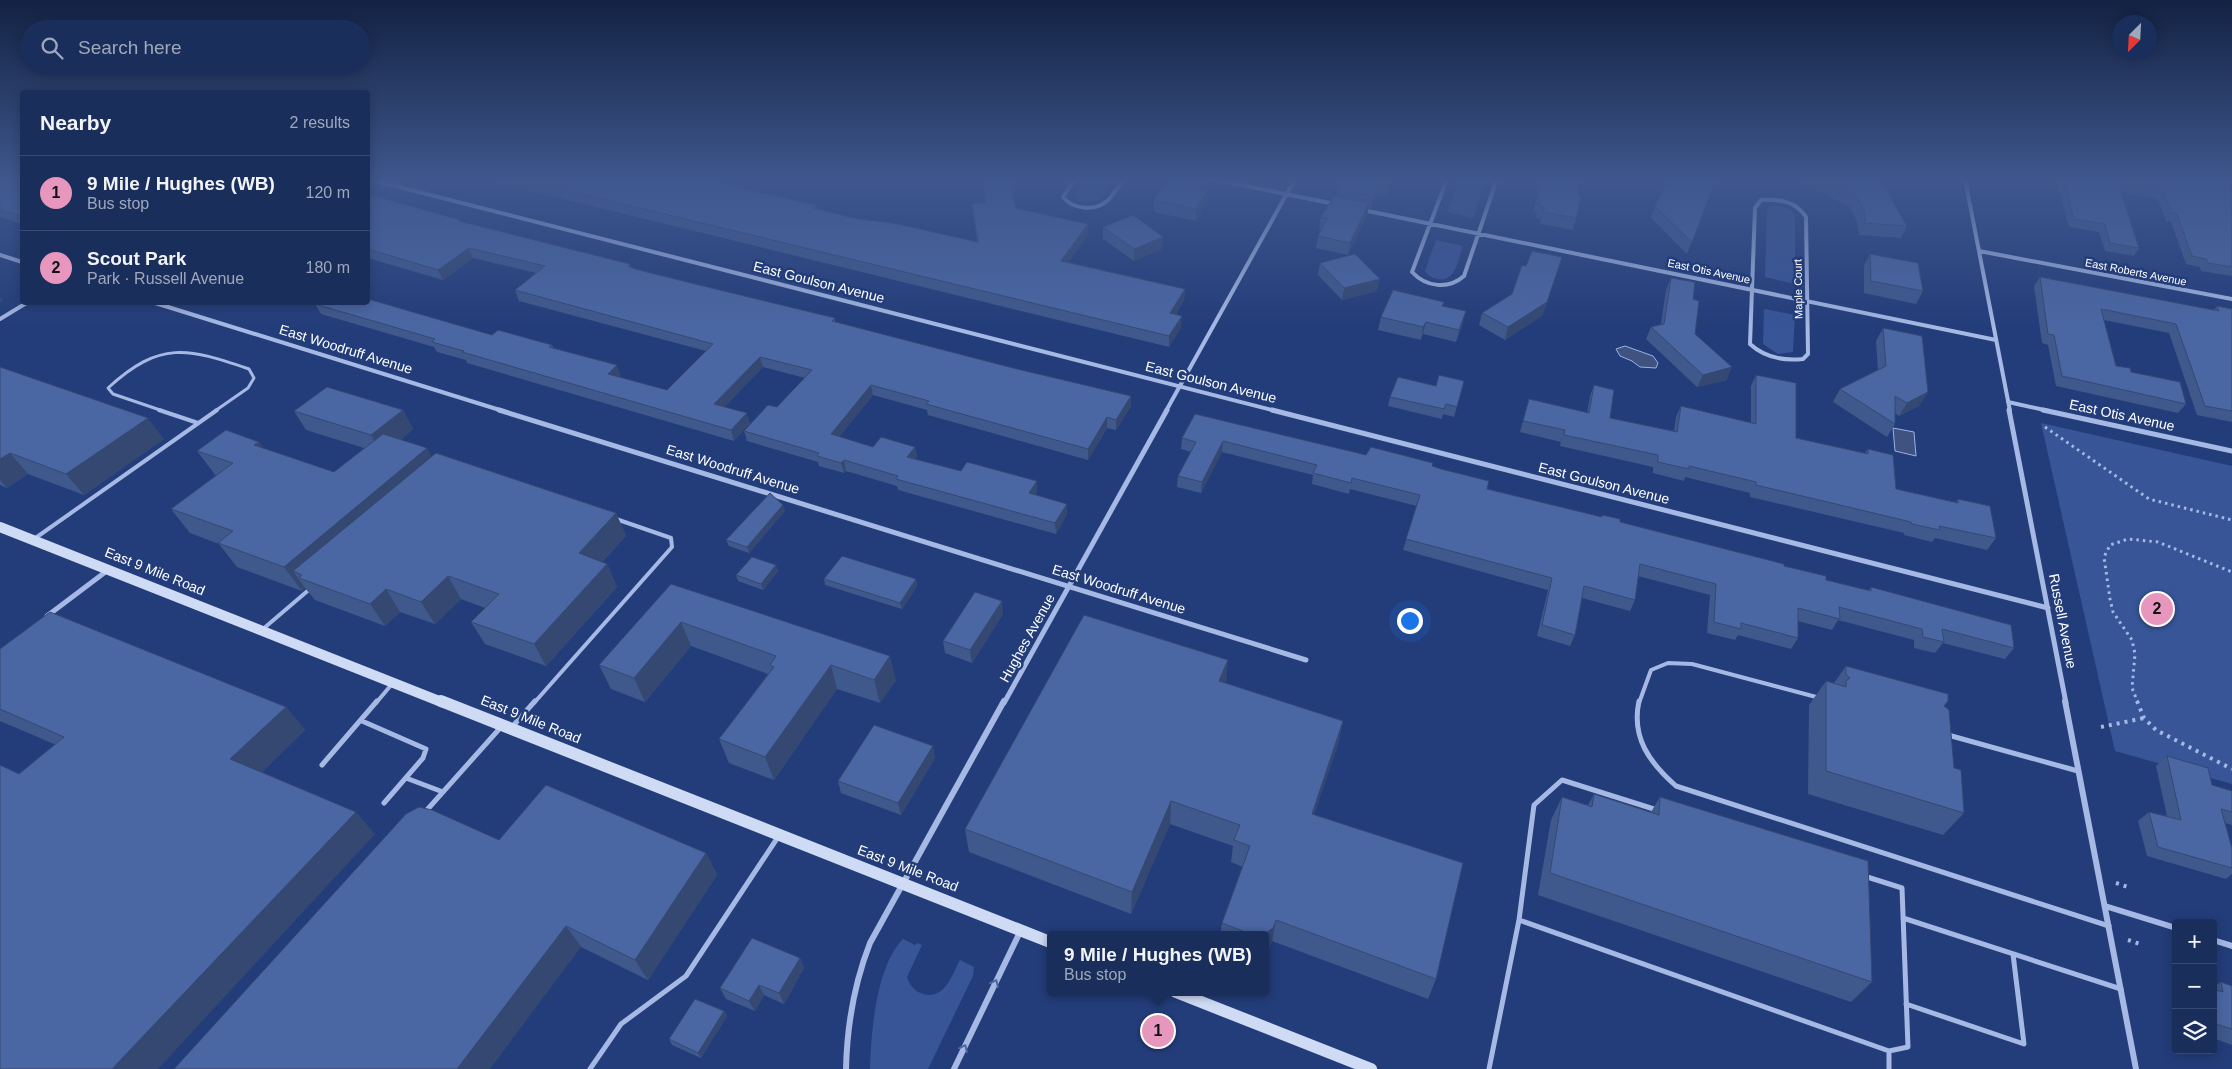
<!DOCTYPE html>
<html lang="en">
<head>
<meta charset="utf-8">
<style>
  :root { --surface:#1a2e5c; --page:#233662; --text:#f1f3f6; --muted:#9fa8bb; --line:#384a72; --accent:#e797bd }
  body { margin:0; font-family:Helvetica,sans-serif; background:var(--page); color:var(--text) }
  .controls { position:absolute; right:15px; bottom:15px; display:grid; overflow:hidden; border-radius:5px; box-shadow:0 2px 12px #0003 }
  .controls button { width:45px; height:45px; display:grid; place-items:center; padding:0; border:0; border-bottom:1px solid var(--line); background:var(--surface); color:var(--text); font:25px sans-serif }
  .compass { position:absolute; left:2112px; top:15px; width:45px; height:45px; border-radius:50%; background:var(--surface); box-shadow:0 2px 12px #0003; rotate:204deg }
  .you { position:absolute; left:1409px; top:620px; width:18px; height:18px; margin:-12px; border:4px solid #fff; border-radius:50%; background:#1a73e8; box-shadow:0 0 0 8px #1a73e833 }
  .badge { display:grid; place-items:center; width:32px; height:32px; border-radius:50%; background:var(--accent); color:#111; font-size:16px; font-weight:700 }
  .pin { position:absolute; translate:-50% -50%; border:2px solid #fff; box-shadow:0 1px 5px #0006 }
  .popup { position:absolute; left:1047px; top:931px; width:222px; height:65px; box-sizing:border-box; display:grid; place-content:center; border-radius:5px; background:var(--surface); filter:drop-shadow(0 1px 4px #0005); font-size:16px; white-space:nowrap; color:var(--muted) }
  .popup b { font-size:19px; color:var(--text) }
  .popup::after { content:''; position:absolute; left:50%; top:100%; margin-left:-10px; border:10px solid transparent; border-top-color:var(--surface) }
  .list { margin:0; padding:0; list-style:none }
  h2 { display:flex; justify-content:space-between; align-items:center; height:65px; margin:0; padding:0 20px; font-size:21px }
  h2 small { font-size:16px; font-weight:400; color:var(--muted) }
  .list li { display:grid; grid-template-columns:32px 1fr auto; gap:15px; align-items:center; box-sizing:border-box; height:75px; padding:0 20px; border-top:1px solid var(--line) }
  .list b { display:block; font-size:19px; white-space:nowrap }
  .list p { margin:0; font-size:16px; white-space:nowrap; color:var(--muted) }
  .list em { font-size:16px; font-style:normal; color:var(--muted) }
  .icon { flex:none; width:28px; height:28px; fill:none; stroke:currentColor; stroke-width:2; stroke-linecap:round; stroke-linejoin:round }
  .map { position:relative; flex:none; width:2232px; height:1069px; overflow:hidden }
  .search { position:absolute; background:var(--surface); box-shadow:0 2px 12px #0003; left:20px; top:20px; width:350px; height:55px; display:flex; align-items:center; gap:12px; box-sizing:border-box; padding:0 18px; border-radius:28px; color:var(--muted); font-size:19px }
  .panel { position:absolute; background:var(--surface); box-shadow:0 2px 12px #0003; left:20px; top:90px; width:350px; height:215px; border-radius:5px }
  .map>svg:first-child { display:block }
</style>
</head>
<body>
<div class="map">
<svg width="2232" height="1069" viewBox="0 0 2232 1069">
  <rect width="100%" height="100%" fill="#233d7a"/>
  <!-- green -->
  <path fill="#375597" d="M1087,179H1115C1105,192 1098,207 1079,201L1075,195Z
    M1459,179H1486L1473,218L1447,212Z
    M1770,206C1779,205 1791,207 1795,215V284L1765,277L1767,210Z
    M1436,240L1463,246C1458,259 1456,283 1437,279C1432,278 1428,276 1425,271Z
    M1764,309L1795,315L1793,352L1778,354L1763,344Z
    M2041,423L2232,466V784L2115,751Z
    M903,939L915,945L917,943L922,945L907,977C911,993 931,1002 944,988C951,981 955,969 960,960L974,967L973,976L928,1069H870C871,1033 876,966 903,939Z"/>
  <!-- water -->
  <path fill="#405380" stroke="#9ab2e5" d="M1625,346L1653,356L1658,363L1656,368L1640,367L1632,361L1620,356L1616,349Z
    M1893,428L1914,432L1916,456L1895,451Z"/>
  <g fill="none" stroke-linecap="round" stroke-linejoin="round">
    <!-- path-far1 -->
    <path stroke="#a6b9e4" stroke-width="3" stroke-dasharray="2.5 4" stroke-linecap="butt" d="M2045,427L2149,499L2232,520
      M2138,703L2132,688L2135,654L2132,640L2113,612L2110,599L2104,557L2110,545L2128,539L2158,542L2232,572"/>
    <!-- path -->
    <path stroke="#a6b9e4" stroke-width="4" stroke-dasharray="3 5" stroke-linecap="butt" d="M2137,701L2144,718L2156,730L2232,769
      M2101,727L2144,718
      M2116,883L2128,887
      M2128,940L2140,944"/>
    <!-- service-far2 -->
    <path stroke="#a6b9e4" stroke-width="3" d="M163,411L113,394L108,388C160,340 188,348 249,369L254,378L248,388L215,411"/>
    <!-- service-far1 -->
    <path stroke="#a6b9e4" stroke-width="4" d="M159,410L198,423
      M34,539L217,410
      M263,629L311,588
      M376,703L392,684
      M534,703L672,547L671,538L616,519
      M1639,703L1651,670L1668,663L1692,664L1820,698"/>
    <!-- service -->
    <path stroke="#a6b9e4" stroke-width="5" d="M1639,701C1631,738 1650,763 1676,786L2109,926
      M362,721L426,749L423,758L384,803
      M512,727L535,701
      M1948,735L2078,771
      M322,765L377,701
      M406,778L443,792
      M426,811L501,727
      M1864,876L1902,888L1908,1047L1889,1051
      M1903,918L2121,989
      M1519,920L1534,805L1562,780L1657,810
      M1906,1004L2024,1044L2013,954
      M590,1069L621,1024L686,976L778,837
      M1489,1069L1519,920L1889,1051V1069"/>
    <!-- minor-far2 -->
    <path stroke="#a6b9e4" stroke-width="4" d="M368,179L1276,411
      M1075,179L1063,197C1073,209 1094,212 1107,201C1114,195 1118,186 1124,179
      M1211,179L1335,204
      M1447,179L1412,272C1426,287 1448,290 1464,276L1497,179
      M1965,179L2010,411
      M2209,179L2232,182
      M1761,200C1779,199 1796,201 1806,217L1808,354L1803,359C1783,361 1765,358 1750,344L1755,208Z
      M1363,210L1996,340
      M1979,251L2232,299
      M0,255L22,262
      M152,302L503,411
      M0,319L28,302
      M2008,402L2049,411
      M1166,411L1295,179"/>
    <!-- minor-far1 -->
    <path stroke="#a6b9e4" stroke-width="5" d="M499,410L1306,660
      M1272,410L2048,608
      M2009,410L2066,703
      M2043,410L2232,451
      M47,616L108,570
      M1004,703L1167,410"/>
    <!-- minor -->
    <path stroke="#a6b9e4" stroke-width="6" d="M2065,701L2136,1069
      M2105,906L2176,928
      M2213,940L2232,946
      M846,1069C847,1025 854,984 870,943L1004,701
      M954,1069L1020,932"/>
    <!-- secondary-far1 -->
    <path stroke="#cfdaf4" stroke-width="10" d="M0,527L444,703"/>
    <!-- secondary -->
    <path stroke="#cfdaf4" stroke-width="12" d="M441,701L1050,942
      M1176,992L1371,1069"/>
  </g>
  <!-- wall -->
  <path fill="#40598c" d="M0,179H22V224L0,217Z
    M481,179H702L816,205L817,209L858,219L977,242L972,204L985,202L981,179H1010L1016,208L1088,235L1068,262L1185,289L1184,300L1176,314L1181,327L1169,347Z
    M1176,179H1209V182L1203,190L1208,191V203L1196,221L1154,212V200L1173,182Z
    M1397,179L1386,197L1377,195L1371,208L1369,207L1367,215L1348,255L1316,248L1318,236L1321,229H1319L1321,217L1337,196L1338,189Z
    M1542,179L1576,218L1573,230L1540,224L1541,219L1536,218L1537,212L1533,211Z
    M1669,179H1730L1715,181L1687,254L1651,218L1655,206Z
    M1805,179H1880L1907,226L1901,238L1859,235L1857,222L1850,207L1802,183Z
    M2046,179H2226L2232,192V276L2201,271L2200,267L2186,264L2171,222L2166,221L2158,199L2121,192L2139,248L2134,256L2105,251L2099,232L2069,227L2057,183L2046,181Z
    M368,194L461,222L630,264L631,267L635,269L699,285L835,318V322L1131,406L1116,430L1107,428L1088,460L928,415L927,410L873,395L839,437L873,447H915L917,457L915,459L961,471L1037,481V491L1035,495L1067,514L1056,534L898,490L897,486L846,471L844,473L819,466L818,462L747,441L744,431L777,407L805,378L763,367L724,407L750,423L734,441L467,363L466,360L437,352L434,347L321,314L315,304L492,335L552,345L554,349L621,376L619,377L667,390L706,351L519,301L515,290L536,273L473,258L443,280L368,258Z
    M1103,227L1163,237L1162,249L1134,261L1103,239Z
    M1870,254L1923,291L1916,304L1864,293V266Z
    M1320,263L1377,291L1342,300L1318,275Z
    M2040,277L2214,310L2217,306L2232,309V422L2197,415L2169,333L2104,320L2116,366L2131,372L2186,404L2178,413L2056,386L2048,345L2042,343L2034,286Z
    M1671,278L1693,299L1695,334L1727,380L1697,387L1646,339L1651,327L1661,324L1666,290Z
    M1443,306L1463,324L1456,342L1423,334L1421,340L1378,330L1381,317Z
    M1482,313L1543,315L1505,340L1479,325Z
    M1883,328L1920,405L1899,416L1895,413V424L1887,437L1833,402L1840,389L1878,370L1876,341Z
    M0,367L164,439L84,495L28,474L7,488L0,485Z
    M1756,375L1796,438L1865,453L1868,449L1896,489L1956,502L1958,499L1996,538L1987,550L1935,538L1932,542L1904,535V533L1750,497V493L1685,477L1684,481L1653,473V467L1560,446L1561,442L1520,432L1529,399L1587,413L1590,396L1594,385L1610,418L1674,431L1676,417L1681,406L1751,423V386Z
    M1464,381L1454,417L1443,414L1442,419L1388,406L1390,397L1436,386Z
    M403,410L413,429L400,440L427,448L431,457L616,513L626,536L602,562L607,564L617,587L546,666L485,644L471,622L485,608L461,599L435,624L400,612L385,626L315,600L305,588L302,591L237,567L219,544L190,533L171,509L216,476L197,451L259,442L263,448L334,472L364,448L306,430L294,411Z
    M1195,414L1366,455L1432,466L1487,489L1620,522L1784,566L1826,580L1868,591L1871,587L2014,648L2005,659L1943,643L1935,653L1914,648V640L1838,620L1832,630L1798,621V638L1791,649L1738,635L1735,640L1707,633L1710,595L1638,576L1635,600L1630,611L1582,598L1575,635L1570,646L1537,636L1548,590L1403,550L1417,506L1350,489L1349,494L1312,484L1313,475L1222,452L1201,493L1177,487L1178,476L1191,452L1181,449L1182,438Z
    M785,511L749,553L729,546L726,540Z
    M778,571L763,590L738,581L736,575Z
    M824,579H916L917,586L902,609L825,585Z
    M671,584L896,680L880,703L837,689L774,780L729,763L719,739L768,674L691,646L645,702L611,689L599,665Z
    M1003,614L972,663L945,653L943,641Z
    M0,649L286,707L305,730L262,772L375,834L54,744L0,721Z
    M1846,666L1944,706L1954,768L1964,813L1943,835L1808,794L1809,705L1826,681L1834,683Z
    M1226,683L1343,721L1338,744L1314,814L1436,979L1428,999L1272,941L1269,949L1266,935H1220L1222,923L1243,867L1231,862L1233,846L1170,824L1131,914L969,852L965,829Z
    M2167,756L2212,785L2232,791V825L2225,823L2232,848V874L2226,879L2147,856L2138,821L2149,812L2167,816L2156,766Z
    M935,758L901,815L841,793L838,781Z
    M1594,794L1651,812L1660,797L1872,982L1851,1002L1538,895L1551,820L1562,797L1588,805Z
    M499,840L706,853L717,875L648,980L581,947Z
    M800,958L804,968L784,1004L764,995L755,1011L726,999L720,988Z
    M2221,982L2232,986V1045L2213,1038V987Z
    M724,1011L727,1016L701,1058L672,1045L669,1039Z"/>
  <!-- shaded-wall -->
  <path fill="#344872" d="M1204,179H1209V182L1196,201L1197,189Z
    M1392,179H1397L1386,197L1388,185Z
    M1716,179H1730L1715,181Z
    M1379,183L1377,195L1371,208L1373,196Z
    M1208,191V203L1196,221V209Z
    M1369,203L1367,215L1348,255L1350,243Z
    M1088,224V235L1061,272V261Z
    M1163,237L1162,249L1134,261V249Z
    M469,248L473,258L443,280L438,270Z
    M1558,269L1543,315L1505,340L1508,327Z
    M1380,279L1377,291L1342,300L1344,288Z
    M1185,289L1184,300L1170,324V313Z
    M0,297L3,301L0,302Z
    M1466,311L1463,324L1456,342L1459,330Z
    M1182,316L1181,327L1169,347V336Z
    M1426,322L1423,334L1421,340L1423,327Z
    M760,357L763,367L717,415L714,404Z
    M617,365L621,376L612,384L608,374Z
    M1732,367L1727,380L1697,387L1703,375Z
    M871,385L873,395L833,444L831,434Z
    M1928,392L1920,405L1899,416L1907,403Z
    M1131,396V406L1116,430V420Z
    M403,410L413,429L382,454L371,435Z
    M747,413L750,423L734,441L731,430Z
    M1107,417V428L1088,460V449Z
    M148,418L164,439L84,495L66,474Z
    M1223,441L1222,452L1201,493L1202,482Z
    M259,442L276,466L254,445Z
    M915,447L917,457L909,467L907,457Z
    M427,448L440,473L302,575L293,571L305,588L302,591L284,567Z
    M10,453L28,474L7,488L0,480V459Z
    M844,460L846,471L844,473L841,463Z
    M1037,481V491L1030,504L1029,493Z
    M1067,504V514L1056,534L1055,523Z
    M783,505L785,511L749,553L747,547Z
    M616,513L626,536L589,575L579,553Z
    M607,564L617,587L546,666L534,644Z
    M776,565L778,571L763,590L761,584Z
    M448,576L461,599L435,624L421,602Z
    M916,579L917,586L902,609L900,603Z
    M386,589L400,612L385,626L370,604Z
    M1002,601L1003,614L972,663L970,650Z
    M681,622L691,646L645,702L634,678Z
    M890,656L896,680L880,703L874,680Z
    M1228,660L1226,684L1219,681Z
    M831,665L837,689L774,780L765,757Z
    M286,707L305,730L252,782L230,759Z
    M1343,721L1338,744L1307,836L1312,814Z
    M933,746L935,758L901,815L898,803Z
    M1171,801L1170,824L1131,914L1132,892Z
    M356,812L375,834L158,1069H112Z
    M706,853L717,875L648,980L635,960Z
    M1276,920L1272,941L1269,949L1266,951V935H1263Z
    M566,926L581,947L490,1069H457Z
    M800,958L804,968L784,1004L779,993Z
    M759,985L764,995L755,1011L749,1001Z
    M724,1011L727,1016L701,1058L698,1053Z"/>
  <!-- building -->
  <path fill="#4b67a3" stroke="#344872" d="M0,179H22V216L0,210Z
    M520,179H702L816,205L813,208L858,219L893,223L978,242L972,204L986,202L982,179H1010L1016,208L1088,224L1061,261L1185,289L1170,313L1182,316L1169,336Z
    M1176,179H1204L1197,189L1208,191L1196,209L1154,200L1168,181L1173,182Z
    M1344,179H1392L1388,185L1379,183L1373,196L1338,189Z
    M1542,179H1579L1578,196L1581,197L1576,218L1543,212L1545,207L1539,206L1541,200L1536,199Z
    M1669,179H1716L1692,242L1655,206Z
    M1822,179H1880L1907,226L1865,223L1864,210L1855,195Z
    M2063,179H2226L2232,192V267L2208,263L2206,259L2192,256L2177,214L2172,213L2163,191L2118,183L2139,248L2110,243L2105,224L2074,219Z
    M368,194L460,220L459,221L630,264L628,266L635,269L699,285L835,318L832,321L1013,368L1131,396L1116,420L1107,417L1088,449L926,404L929,401L871,385L831,434L873,447L881,437L915,447L907,457L961,471L967,462L1037,481L1029,493L1067,504L1055,523L896,479L898,476L844,460L841,463L817,456L819,453L744,431L768,405L777,407L812,370L760,357L714,404L747,413L731,430L462,352L464,351L432,342L435,339L315,304L317,302H368V299L492,335L498,330L552,345L549,347L617,365L608,374L667,390L713,344L515,290L545,266L469,248L438,270L368,249Z
    M1334,196L1369,203L1350,243L1318,236L1327,218L1321,217Z
    M1133,215L1163,237L1134,249L1103,227Z
    M1532,251L1562,257L1547,302L1508,327L1482,313L1512,294L1522,265L1526,266Z
    M1355,254L1380,279L1344,288L1320,263Z
    M1870,254L1918,263L1923,291L1871,281Z
    M2040,277L2219,311L2217,306L2232,309V411L2205,406L2176,324L2101,309L2116,366L2130,368L2131,372L2180,382L2186,404L2062,376L2054,335L2048,334Z
    M1671,278L1695,282L1693,299L1699,301L1695,334L1732,367L1703,375L1651,327L1664,324Z
    M1393,290L1444,302L1442,306L1466,311L1459,330L1426,322L1423,327L1381,317Z
    M1883,328L1922,336L1928,392L1907,403L1895,396V424L1840,389L1886,366Z
    M0,367L148,418L66,474L10,453L0,459Z
    M1439,375L1464,381L1457,407L1446,404L1444,409L1390,397L1398,377L1436,386Z
    M1756,375L1796,383V438L1868,454V449L1893,455L1896,489L1958,503V499L1990,506L1996,538L1939,526L1940,530L1912,524L1911,522L1756,485V482L1689,466V469L1658,462V455L1564,435L1565,430L1523,421L1529,399L1589,413L1594,385L1614,390L1610,418L1677,432L1681,406L1756,424Z
    M327,387L403,410L371,435L294,411Z
    M1195,414L1366,455L1371,447L1433,463L1432,466L1441,469L1489,481L1487,489L1602,517V515L1620,519V522L1784,564V566L1826,576V580L1871,591V587L2011,625L2014,648L1942,629L1944,642L1923,637L1922,629L1839,607L1840,619L1798,608V638L1741,623V629L1714,622L1716,584L1640,564L1635,600L1584,586L1575,635L1542,625L1552,578L1406,539L1420,495L1352,478L1351,483L1313,473L1317,465L1223,441L1202,482L1178,476L1196,442L1182,438Z
    M226,430L259,442L254,445L334,472L383,434L427,448L284,567L218,543L233,531L171,509L233,463L197,451Z
    M436,453L616,513L579,553L607,564L534,644L471,622L499,594L448,576L421,602L386,589L370,604L299,578L302,575L293,571Z
    M770,493L783,505L747,547L726,540Z
    M842,556L916,579L900,603L824,579Z
    M752,557L776,565L761,584L736,575Z
    M671,584L890,656L874,680L831,665L765,757L719,739L774,667L770,665L776,656L681,622L634,678L599,665Z
    M975,592L1002,601L970,650L943,641Z
    M50,612L286,707L230,759L356,812L112,1069H0V765L19,774L64,737L0,709V649Z
    M1084,615L1228,660L1219,681L1343,721L1312,814L1463,863L1436,979L1276,920L1273,928L1263,935H1253L1222,923L1250,846L1234,840L1240,825L1171,801L1132,892L965,829Z
    M1846,666L1948,694V701L1944,706L1949,710L1954,768L1961,770L1964,813L1826,771V681L1846,687V681L1850,678L1846,674Z
    M874,725L933,746L898,803L838,781Z
    M2167,756L2208,768L2212,785L2232,791V812L2221,809L2232,848V868L2158,847L2149,812L2181,820Z
    M546,785L706,853L635,960L566,926L457,1069H174L406,814L419,807L432,810L499,840Z
    M1594,794L1659,815L1660,797L1868,861L1872,982L1550,873L1562,797L1592,807Z
    M752,938L800,958L779,993L759,985L749,1001L720,988Z
    M2221,982L2232,986V1029L2213,1023V989L2223,992Z
    M695,999L724,1011L698,1053L669,1039Z"/>
  <!-- one-way arrows -->
  <defs><path id="oneway-chevron" d="M-2-3.5L2.5 0L-2 3.5" fill="none" stroke-width="1.6" stroke-linecap="round" stroke-linejoin="round" transform="scale(1.25)"/></defs>
  <g stroke="#51689f">
    <use href="#oneway-chevron" transform="translate(995 983) rotate(-65)"/>
    <use href="#oneway-chevron" transform="translate(964 1048) rotate(-64)"/>
  </g>
  <!-- sky -->
  <linearGradient id="sky" x2="0" y2="1"><stop stop-color="#132243"/><stop offset="0.55" stop-color="#3f578d"/><stop offset="1" stop-color="#3f578d" stop-opacity="0"/></linearGradient>
  <rect width="2232" height="328" fill="url(#sky)"/>
  <g text-anchor="middle" stroke-width="5" stroke-linejoin="round" paint-order="stroke">
    <!-- far-street labels -->
    <g font-size="11" fill="#fff" stroke="#233d7a">
      <text transform="translate(1709 271) rotate(12)" y="4">East Otis Avenue</text>
      <text transform="translate(2136 272) rotate(11)" y="4">East Roberts Avenue</text>
      <text transform="translate(1798 289) rotate(-91)" y="4">Maple Court</text>
    </g>
    <!-- street labels -->
    <g font-size="14" fill="#fff" stroke="#233d7a">
      <text transform="translate(819 282) rotate(14)" y="5">East Goulson Avenue</text>
      <text transform="translate(346 349) rotate(17)" y="5">East Woodruff Avenue</text>
      <text transform="translate(1211 382) rotate(14)" y="5">East Goulson Avenue</text>
      <text transform="translate(2122 415) rotate(12)" y="5">East Otis Avenue</text>
      <text transform="translate(733 469) rotate(17)" y="5">East Woodruff Avenue</text>
      <text transform="translate(1604 483) rotate(14)" y="5">East Goulson Avenue</text>
      <text transform="translate(155 571) rotate(22)" y="5">East 9 Mile Road</text>
      <text transform="translate(1119 589) rotate(17)" y="5">East Woodruff Avenue</text>
      <text transform="translate(2063 621) rotate(79)" y="5">Russell Avenue</text>
      <text transform="translate(1027 638) rotate(-61)" y="5">Hughes Avenue</text>
      <text transform="translate(531 719) rotate(22)" y="5">East 9 Mile Road</text>
      <text transform="translate(908 868) rotate(21)" y="5">East 9 Mile Road</text>
    </g>
  </g>
</svg>
<div class="controls">
<button>+</button>
<button>−</button>
<button><svg class="icon" aria-label="layers" viewBox="0 0 24 24"><path d="M12 4l9 5-9 5-9-5zM3 14l9 5 9-5"/></svg></button>
</div>
<svg class="compass" viewBox="-18 -18 36 36"><path d="M0-13l5 13h-10z" fill="#e53935"/><path d="M0 13l5-13h-10z" fill="#9fa8bb"/></svg>
<div class="you"></div>
<div class="pin badge" style="left:1158px;top:1031px">1</div>
<div class="popup"><b>9 Mile / Hughes (WB)</b>Bus stop</div>
<div class="pin badge" style="left:2157px;top:609px">2</div>
<div class="search"><svg class="icon" aria-label="search" viewBox="0 0 24 24"><circle cx="10" cy="10" r="6"/><path d="M15 15l6 6"/></svg>Search here</div>
<section class="panel">
<h2>Nearby<small>2 results</small></h2>
<ul class="list">
<li><span class="badge">1</span><div><b>9 Mile / Hughes (WB)</b><p>Bus stop</p></div><em>120 m</em></li>
<li><span class="badge">2</span><div><b>Scout Park</b><p>Park · Russell Avenue</p></div><em>180 m</em></li>
</ul>
</section>
</div>
</body>
</html>
